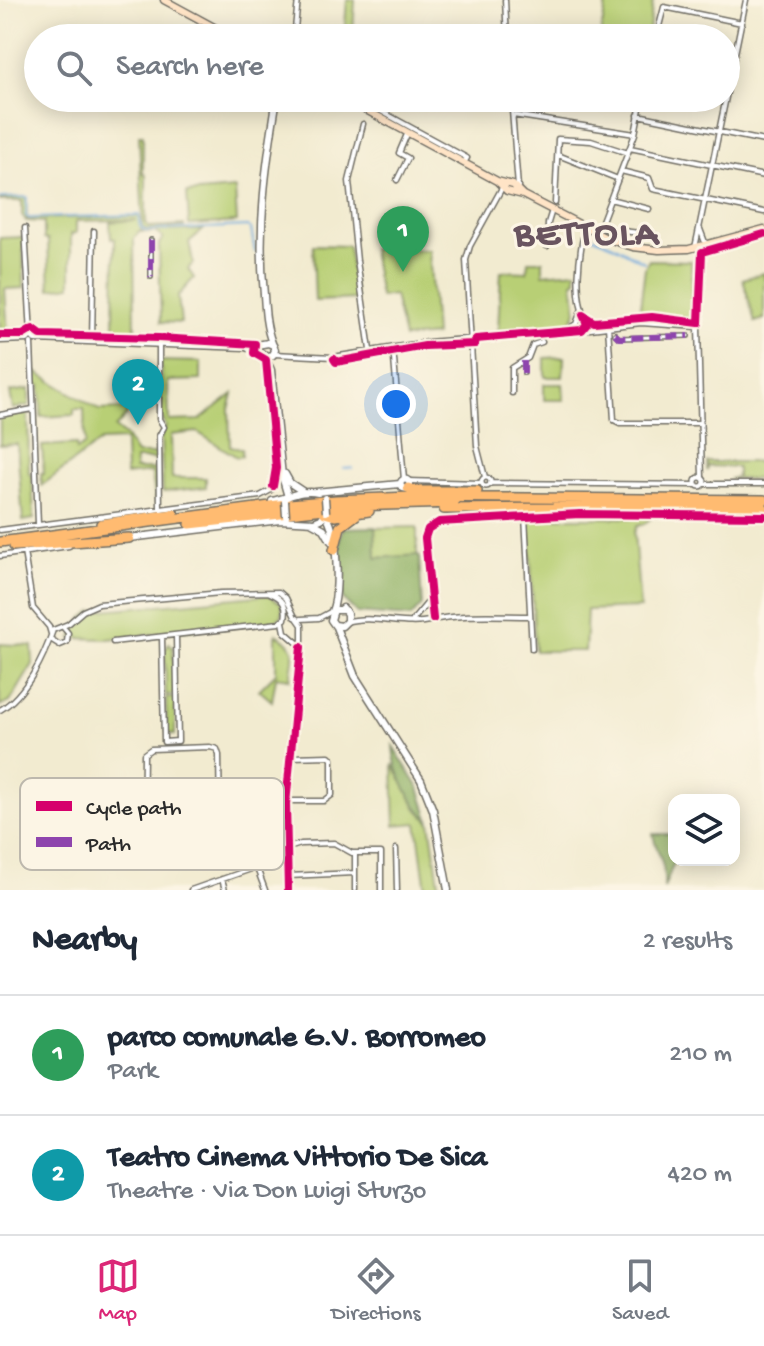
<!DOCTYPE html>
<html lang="en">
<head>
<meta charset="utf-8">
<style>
  :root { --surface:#fff; --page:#f6f6f7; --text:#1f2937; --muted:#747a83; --line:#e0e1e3; --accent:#db2777 }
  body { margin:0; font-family:"Gochi Hand",sans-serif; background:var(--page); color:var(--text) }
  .controls { position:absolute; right:24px; bottom:24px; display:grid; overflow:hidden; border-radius:16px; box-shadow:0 4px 20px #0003 }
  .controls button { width:72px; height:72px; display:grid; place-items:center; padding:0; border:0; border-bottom:2px solid var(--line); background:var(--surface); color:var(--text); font:40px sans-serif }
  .you { position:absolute; left:396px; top:404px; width:28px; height:28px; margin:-20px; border:6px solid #fff; border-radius:50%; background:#1a73e8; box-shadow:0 0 0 12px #1a73e833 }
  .badge { display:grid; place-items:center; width:52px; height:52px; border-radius:50%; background:var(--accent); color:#fff; font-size:26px; font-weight:700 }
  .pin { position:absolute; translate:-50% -66px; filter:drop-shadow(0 2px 4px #0008) }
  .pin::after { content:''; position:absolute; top:42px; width:28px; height:24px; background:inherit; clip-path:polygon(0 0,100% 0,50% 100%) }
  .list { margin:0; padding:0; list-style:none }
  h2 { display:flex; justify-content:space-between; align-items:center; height:104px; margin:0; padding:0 32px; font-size:34px }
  h2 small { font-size:26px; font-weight:400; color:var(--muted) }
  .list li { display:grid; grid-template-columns:52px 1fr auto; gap:24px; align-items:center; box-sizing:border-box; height:120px; padding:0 32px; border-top:2px solid var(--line) }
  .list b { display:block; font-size:30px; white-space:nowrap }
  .list p { margin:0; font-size:26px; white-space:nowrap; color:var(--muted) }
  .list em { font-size:26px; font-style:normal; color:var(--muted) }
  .icon { flex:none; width:44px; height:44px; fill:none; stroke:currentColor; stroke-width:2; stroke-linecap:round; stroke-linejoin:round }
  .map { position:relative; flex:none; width:764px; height:890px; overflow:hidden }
  .search { position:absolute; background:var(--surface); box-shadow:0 4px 20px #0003; left:24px; right:24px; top:24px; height:88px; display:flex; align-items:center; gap:20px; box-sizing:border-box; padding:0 28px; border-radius:44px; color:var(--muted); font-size:30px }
  .sheet { height:344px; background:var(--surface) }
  nav { display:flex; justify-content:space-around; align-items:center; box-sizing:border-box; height:112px; border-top:2px solid var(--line); background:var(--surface); font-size:22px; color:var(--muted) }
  nav a { display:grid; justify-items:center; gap:4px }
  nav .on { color:var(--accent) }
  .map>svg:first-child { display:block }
</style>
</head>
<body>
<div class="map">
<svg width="764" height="890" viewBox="0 0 764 890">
  <rect width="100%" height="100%" fill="#fcf5e5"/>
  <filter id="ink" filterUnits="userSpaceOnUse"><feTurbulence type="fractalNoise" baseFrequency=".0125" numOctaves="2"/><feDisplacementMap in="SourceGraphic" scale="16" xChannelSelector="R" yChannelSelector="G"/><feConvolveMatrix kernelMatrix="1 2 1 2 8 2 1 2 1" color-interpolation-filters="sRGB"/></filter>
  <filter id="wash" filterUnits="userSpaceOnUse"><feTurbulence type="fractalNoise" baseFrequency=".006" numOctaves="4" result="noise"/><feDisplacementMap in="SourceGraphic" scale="32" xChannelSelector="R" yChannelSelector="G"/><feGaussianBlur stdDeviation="1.8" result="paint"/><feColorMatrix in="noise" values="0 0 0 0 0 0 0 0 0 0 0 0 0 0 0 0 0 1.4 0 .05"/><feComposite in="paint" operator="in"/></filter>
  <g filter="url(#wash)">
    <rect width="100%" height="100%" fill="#f2ebd0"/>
    <!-- green -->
    <path fill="#b8cf74" stroke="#727d50" stroke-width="2" d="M347,0H355L353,33L350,32L344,38Z
      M607,0H653L648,38H600Z
      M139,135H143V173L146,175V223L149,227L184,225V227L148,230L143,228Z
      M235,189L237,222L189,225L187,193Z
      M26,197L27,219L137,216L140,217L141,231L153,232H139L134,238L135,334H114L115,239L111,238L110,222L137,220L76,221V233L71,234V286L50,289L48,240L44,239V222L26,221L22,215V201H0V199Z
      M203,230L189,242L193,263L188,269L194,278L178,296L181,323L161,322L159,244L163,238L154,231Z
      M23,237L24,288L5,289L8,336H0V238Z
      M313,245L348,246L356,299L315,301Z
      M372,249L429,250L435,335L404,338L394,295L380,297Z
      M649,260L691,261L692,310L695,311L694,317L690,321L639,315L645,268Z
      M528,261H543V274L576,271V281L573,282C574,299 582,315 567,324L498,331L501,271L527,272Z
      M764,273V319L755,322L743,279Z
      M564,357L563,377H545V358Z
      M161,361L201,362V380L168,381L169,421L200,420L233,394L229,409L230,447L242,449V456L237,457L197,432L171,435L172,478H206V487L163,492L161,437L166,426L161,416Z
      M36,372L99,410L126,409L127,415L115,428L126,437L136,454H155L157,451V463L154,459H136L135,469H154L157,467L158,503H156L152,472L126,475L125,440L101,441L42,485L41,473H44L42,446L76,444L77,450L85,444L84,409H74V415L41,417L40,385H36Z
      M544,384H563L564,400H544Z
      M29,389V405L13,409L10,392Z
      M28,412L29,474L32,475L34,519L23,521L17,444L0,445V418Z
      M707,462H764V479H729L737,477V467L709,466L707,471Z
      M529,518H651L644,524L637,526L634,533L640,608L587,610L585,651H535Z
      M417,527V556L376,558L375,528Z
      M269,595L282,604V616L275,621L108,639L72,638L81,620L92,611Z
      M276,634C300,646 293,656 290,679L276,677L272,701L259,690L276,673Z
      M169,643L173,647L174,695H166L165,649Z
      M0,644L32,646L33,664L10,702L0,706Z
      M166,698H175V735L167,733Z
      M393,764L417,809L430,822L440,890H426L417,823L395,825Z"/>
    <!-- forest -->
    <path fill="#92b266" stroke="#5e6e48" stroke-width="2" d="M375,527L376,558L419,555L422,605L411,617L357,613L343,599L340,539L343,528Z
      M393,746L419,788L430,822C411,802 394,773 393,746Z
      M653,834H674L675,860L664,888C666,861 658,857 653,834Z"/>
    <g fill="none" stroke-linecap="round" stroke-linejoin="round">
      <!-- stream -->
      <path stroke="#6ba8dd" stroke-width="2" d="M0,198L27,197L26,216L29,218L139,215L141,228L146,231L248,226L251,229L255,252
        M587,234L613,245L644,262
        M344,468H352"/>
    </g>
  </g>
  <g filter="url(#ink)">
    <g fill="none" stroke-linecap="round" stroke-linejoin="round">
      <!-- pedestrian casing -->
      <g stroke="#716e65" stroke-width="6">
        <path id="pedestrian" d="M151,240V277
          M615,334L619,338L688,336
          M524,361V373"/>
      </g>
      <!-- minor casing -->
      <g stroke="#716e65" stroke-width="7">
        <path id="minor" d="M505,0L507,38
          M294,38L298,0
          M485,38L507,37
          M656,38L664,7L742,23
          M357,98L467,158L464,163
          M511,98L518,187
          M373,107L378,98
          M513,115L635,134
          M638,115L764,141
          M363,124L349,181L357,261L370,350
          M630,148L764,176
          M558,155L618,179
          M621,171L649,178L653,189L764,212
          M397,180L408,158L399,153L408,132
          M610,199L649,209
          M555,203L558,139L591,141L628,153
          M25,228L31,335
          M585,228C579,254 573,298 587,322
          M599,228L655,235
          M700,229L706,245
          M597,234L635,134L642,98
          M547,246L548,223L552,210
          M695,248L746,0
          M608,326L614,420L620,423H700
          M568,329L576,324L581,311
          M92,341L94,231
          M31,343L38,524
          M159,343V419L164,427L159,436L160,509
          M393,347L404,480
          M274,354L333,357L427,342L582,330L641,323L698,327L702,478
          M512,393V368L528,358L533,345L542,342
          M0,415L33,409
          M485,477L477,446L466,260L470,246L503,186
          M481.5 482a4.5 4.5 0 1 1 9 0a4.5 4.5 0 1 1-9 0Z
          M695.5 482a4.5 4.5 0 1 1 9 0a4.5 4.5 0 1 1-9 0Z
          M408,481L481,483
          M490,483L697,485
          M704,484H764
          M525,516L532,649
          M0,530L260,496L273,489L280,474
          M24,552L33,608L49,627L51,634
          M0,556L69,546
          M301,619L319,618L332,611
          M433,619L425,538L428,529L439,522L580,514L764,516
          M413,620L428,602
          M283,622L285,632L300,645
          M346,622C372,614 405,627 429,621C461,613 497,616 530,616
          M162,637L164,742L178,741L176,636
          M52,640L60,645L67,642L68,633L63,627
          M113,642L279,623L285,619C288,605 282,598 270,593
          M0,710C26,695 44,657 53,630L68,624L83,611L99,604L221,593L279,592L286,598L295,617
          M286,801H324L332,795V759L329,756L291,757
          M271,804H286
          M235,805L265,804
          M220,819L219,755L217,749L210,747L151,749L144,754L143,834L150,843L219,822L222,815L232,812L234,805L220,791
          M288,848L301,844L334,843L352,853H381V890
          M396,849L397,890
          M288,876L355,873
          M222,879L225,890
          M191,890L254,868L258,871L265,890
          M288,890L286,804L302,660V625L297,618
          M355,890V853"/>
      </g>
      <!-- tertiary casing -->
      <g stroke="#716e65" stroke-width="9">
        <path id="tertiary" d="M0,340L27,339L31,335L35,339L246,347L268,343L273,345L275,350L273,355L268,356L246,347
          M272,343C266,328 265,311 264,295C257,227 266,164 277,98
          M265,356L271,370L282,476L288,497
          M285,474L290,483L302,491
          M400.5 484a4.5 4.5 0 1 1 9 0a4.5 4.5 0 1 1-9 0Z
          M315,492L400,484
          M272,501C288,498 301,489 318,493
          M325,514C338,528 340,594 332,611
          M311,522L324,529L331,541
          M129,538L280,520L314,522L321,519L326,512
          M345,610H334L331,620L336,627L355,676L421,780L433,810L448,890
          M335,625L342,626L347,621V614L343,608"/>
      </g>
      <!-- secondary casing -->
      <g stroke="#716e65" stroke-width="9">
        <path id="secondary" d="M164,0L234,38
          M344,98L497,181L513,185L523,195
          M497,181L507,191L523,195L608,239L633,247L659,250L689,249L764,229"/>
      </g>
      <!-- trunk casing -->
      <g stroke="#716e65" stroke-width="12">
        <path id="trunk" d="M408,488L417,491H477
          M557,504L764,508
          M444,509L561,508
          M325,513L335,516L369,511
          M101,524L174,514
          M190,524L351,506L454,503
          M0,542L278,505L336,500L410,497L764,500
          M14,546L129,538
          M334,550L340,527L356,515"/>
      </g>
      <!-- pedestrian -->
      <use href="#pedestrian" stroke="#fff" stroke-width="3"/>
      <!-- minor -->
      <use href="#minor" stroke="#fff" stroke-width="4"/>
      <!-- tertiary -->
      <use href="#tertiary" stroke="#fff" stroke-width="6"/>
      <!-- secondary -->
      <use href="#secondary" stroke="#ffe4c6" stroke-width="6"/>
      <!-- trunk -->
      <use href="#trunk" stroke="#ffbb71" stroke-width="9"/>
      <!-- tertiary-bridge casing -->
      <g stroke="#716e65" stroke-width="9" stroke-linecap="butt">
        <path id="tertiary-bridge" d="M325,498L326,512
          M285,501L286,516"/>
      </g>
      <!-- tertiary-bridge -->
      <use href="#tertiary-bridge" stroke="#fff" stroke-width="6"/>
      <!-- quiet -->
      <path stroke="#8e44ad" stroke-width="6" stroke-dasharray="12 6" stroke-linecap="butt" d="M151,240V277
        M615,334L619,338L688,336
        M524,361V373"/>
      <!-- cycleway casing -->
      <g stroke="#fcf5e5" stroke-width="13">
        <path id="cycleway" d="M0,335H23L33,329L41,335L159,338L255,344L254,353L266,360L276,468L273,486
          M334,359L336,362L425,346L475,344L476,339L582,330L587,324L583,315L594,322L652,317L699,323L702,252L764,234
          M433,619L425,538L428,529L439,522L580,514L764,516
          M288,890L286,804L301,647"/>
      </g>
      <!-- cycleway -->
      <use href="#cycleway" stroke="#d6006c" stroke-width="8"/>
    </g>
  </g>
  <g text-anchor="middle" stroke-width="6" stroke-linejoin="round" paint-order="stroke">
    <!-- district labels -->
    <g font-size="38" font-weight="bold" letter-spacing="2" fill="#69545f" stroke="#fcf5e5">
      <text x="587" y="243">BETTOLA</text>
    </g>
  </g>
  <!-- legend -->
  <rect x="20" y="778" width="264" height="92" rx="12" fill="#fcf5e5" stroke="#bdb8ad" stroke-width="2"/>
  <rect x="36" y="801" width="36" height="10" fill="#d6006c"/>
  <rect x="36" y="837" width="36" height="10" fill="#8e44ad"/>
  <g font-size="22" fill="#2b2b2b">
    <text x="86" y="814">Cycle path</text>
    <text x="86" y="850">Path</text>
  </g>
</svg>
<div class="controls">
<button><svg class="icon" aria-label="layers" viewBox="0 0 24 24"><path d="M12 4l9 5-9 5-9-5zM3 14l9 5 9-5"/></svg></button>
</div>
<div class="you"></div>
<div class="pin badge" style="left:403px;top:272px;background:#2e9e5b">1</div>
<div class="pin badge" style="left:138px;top:425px;background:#0f9aa8">2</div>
<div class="search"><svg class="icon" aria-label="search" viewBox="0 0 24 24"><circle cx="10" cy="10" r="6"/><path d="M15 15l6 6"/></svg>Search here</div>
</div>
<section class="sheet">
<h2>Nearby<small>2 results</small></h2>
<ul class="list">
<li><span class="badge" style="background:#2e9e5b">1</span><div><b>parco comunale G.V. Borromeo</b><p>Park</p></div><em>210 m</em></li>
<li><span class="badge" style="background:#0f9aa8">2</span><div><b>Teatro Cinema Vittorio De Sica</b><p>Theatre · Via Don Luigi Sturzo</p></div><em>420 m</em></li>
</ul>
</section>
<nav>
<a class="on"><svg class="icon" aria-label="map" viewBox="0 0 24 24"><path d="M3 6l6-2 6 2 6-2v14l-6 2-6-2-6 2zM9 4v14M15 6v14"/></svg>Map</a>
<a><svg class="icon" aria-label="directions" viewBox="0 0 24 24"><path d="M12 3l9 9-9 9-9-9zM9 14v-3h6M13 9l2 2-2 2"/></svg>Directions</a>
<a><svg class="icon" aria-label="saved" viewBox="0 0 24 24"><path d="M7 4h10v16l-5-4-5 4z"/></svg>Saved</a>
</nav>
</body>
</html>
